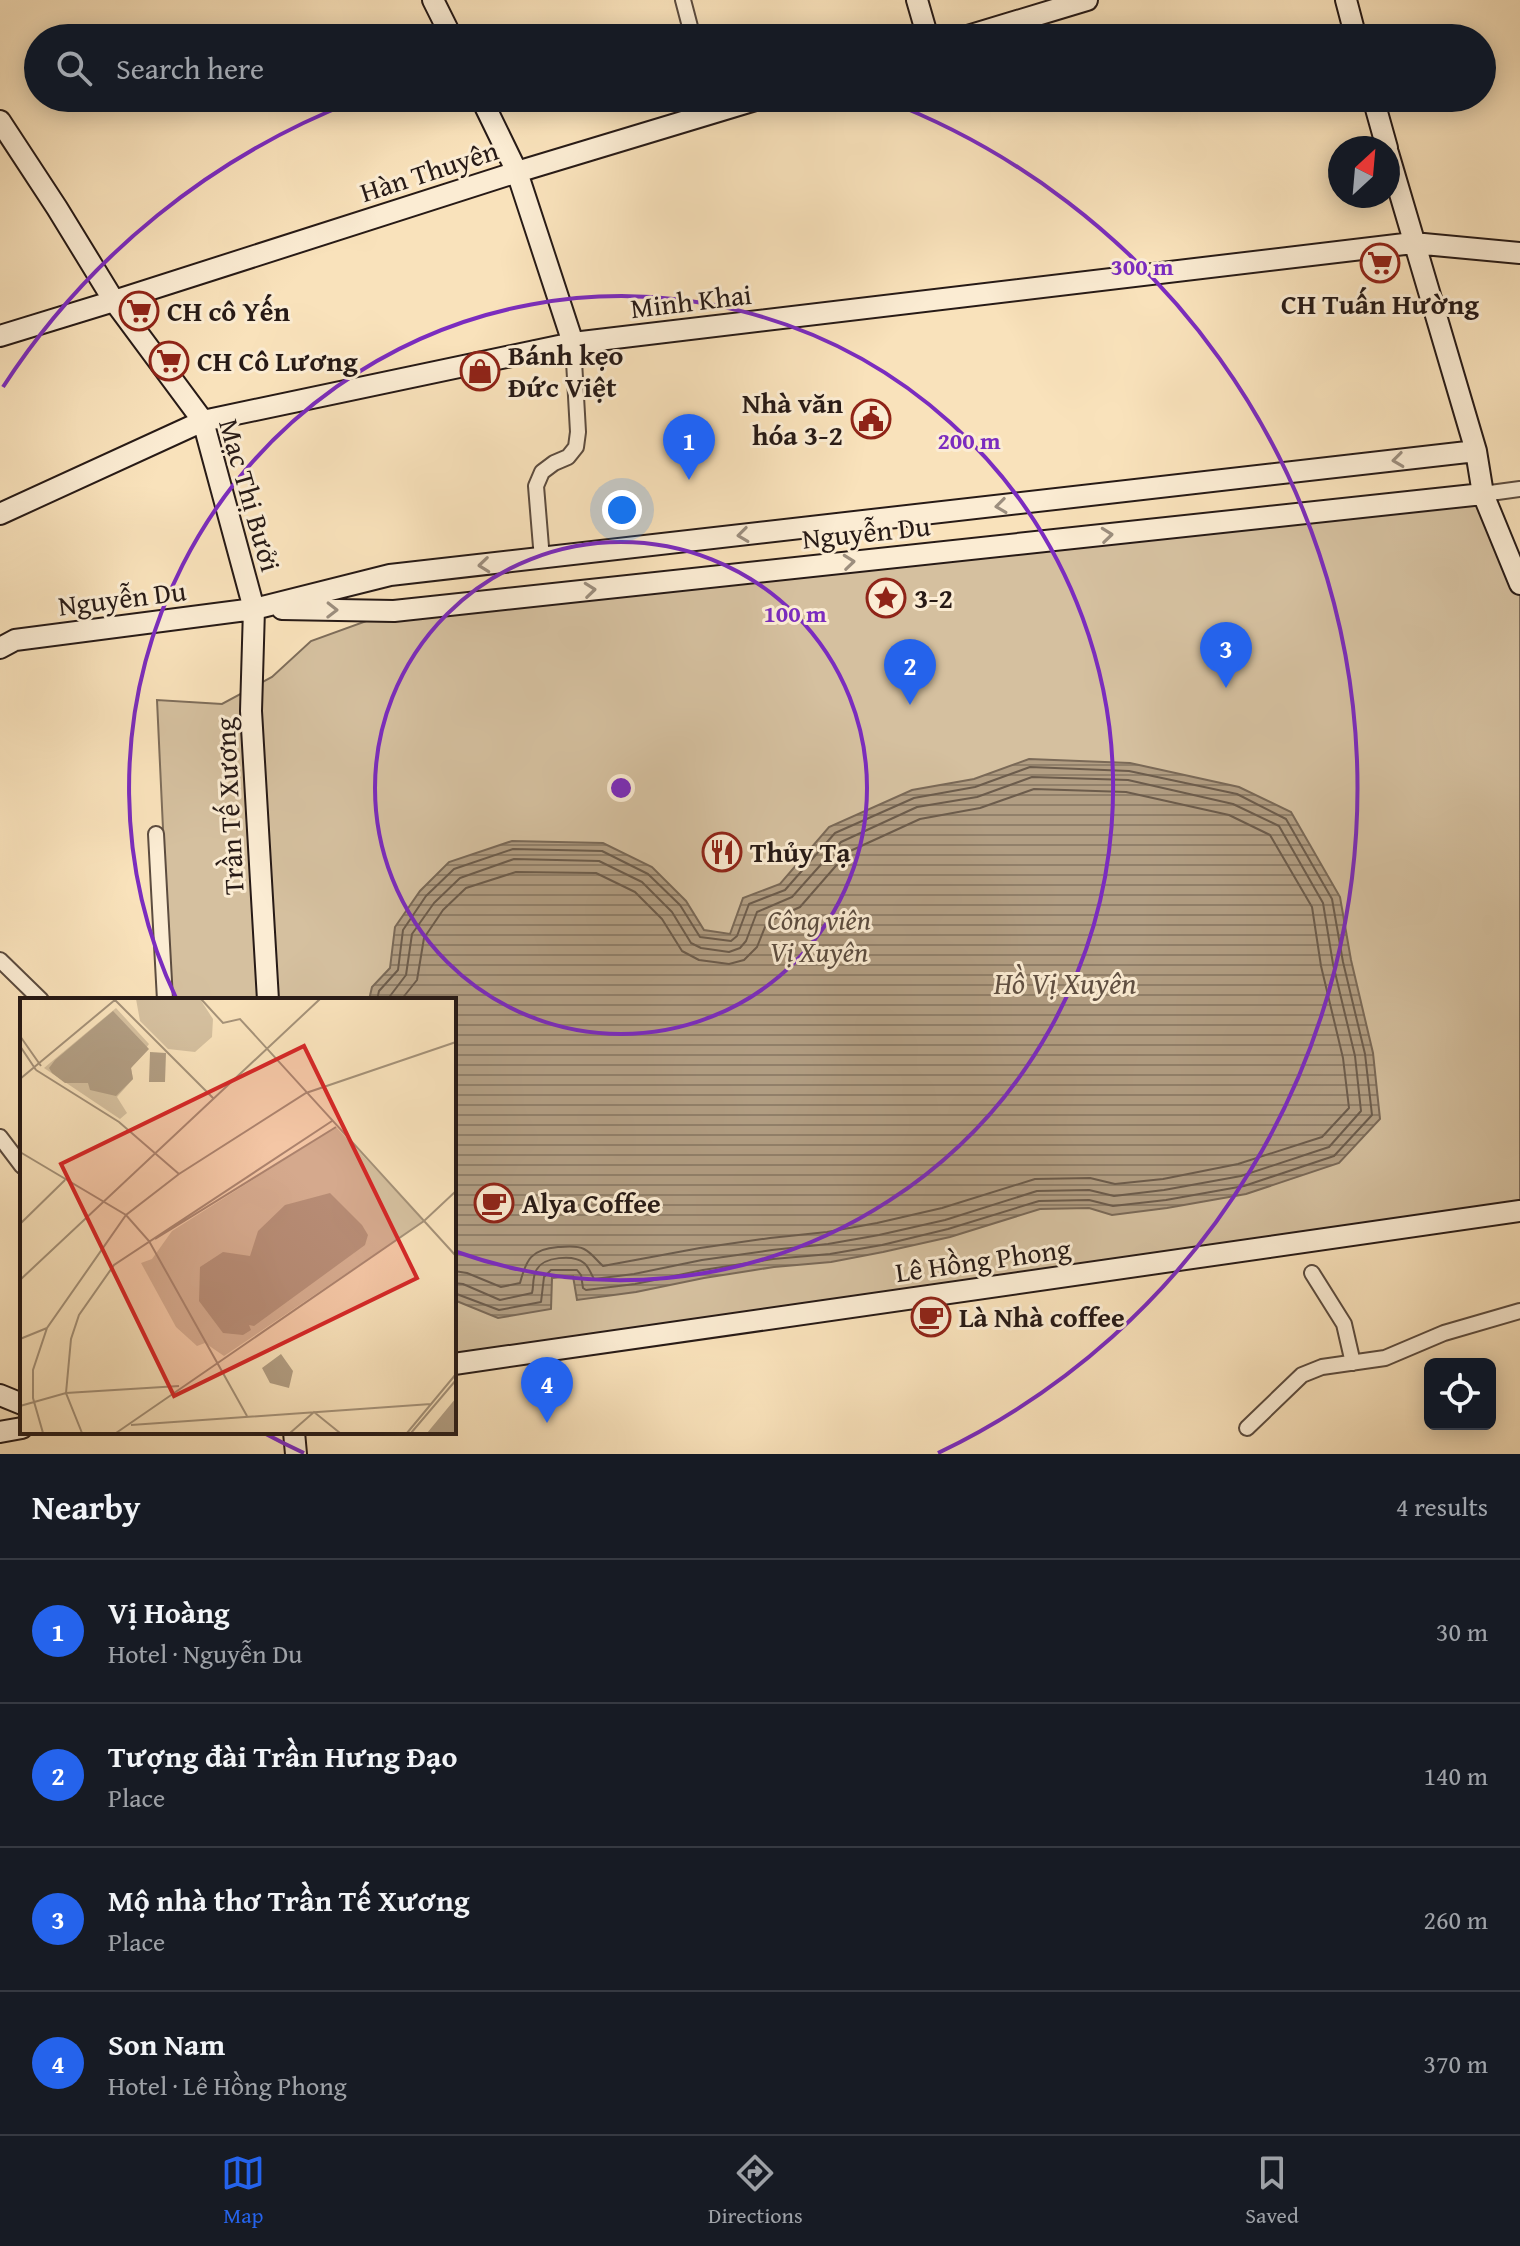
<!DOCTYPE html>
<html lang="en">
<head>
<meta charset="utf-8">
<style>
  :root { --surface:#171b24; --page:#20242c; --text:#f1f3f6; --muted:#9ea1a6; --line:#363941; --accent:#2563eb }
  body { margin:0; font-family:"Gentium Book Plus",serif; background:var(--page); color:var(--text) }
  .controls { position:absolute; right:24px; bottom:24px; display:grid; overflow:hidden; border-radius:12px; box-shadow:0 4px 20px #0003 }
  .controls button { width:72px; height:72px; display:grid; place-items:center; padding:0; border:0; border-bottom:2px solid var(--line); background:var(--surface); color:var(--text); font:40px sans-serif }
  .compass { position:absolute; left:1328px; top:136px; width:72px; height:72px; border-radius:50%; background:var(--surface); box-shadow:0 4px 20px #0003; rotate:26deg }
  .you { position:absolute; left:622px; top:510px; width:28px; height:28px; margin:-20px; border:6px solid #fff; border-radius:50%; background:#1a73e8; box-shadow:0 0 0 12px #1a73e833 }
  .badge { display:grid; place-items:center; width:52px; height:52px; border-radius:50%; background:var(--accent); color:#fff; font-size:26px; font-weight:700 }
  .pin { position:absolute; translate:-50% -66px; filter:drop-shadow(0 2px 4px #0008) }
  .pin::after { content:''; position:absolute; top:42px; width:28px; height:24px; background:inherit; clip-path:polygon(0 0,100% 0,50% 100%) }
  .list { margin:0; padding:0; list-style:none }
  h2 { display:flex; justify-content:space-between; align-items:center; height:104px; margin:0; padding:0 32px; font-size:34px }
  h2 small { font-size:26px; font-weight:400; color:var(--muted) }
  .list li { display:grid; grid-template-columns:52px 1fr auto; gap:24px; align-items:center; box-sizing:border-box; height:144px; padding:0 32px; border-top:2px solid var(--line) }
  .list b { display:block; font-size:30px; white-space:nowrap }
  .list p { margin:0; font-size:26px; white-space:nowrap; color:var(--muted) }
  .list em { font-size:26px; font-style:normal; color:var(--muted) }
  .icon { flex:none; width:44px; height:44px; fill:none; stroke:currentColor; stroke-width:2; stroke-linecap:round; stroke-linejoin:round }
  .map { position:relative; flex:none; width:1520px; height:1454px; overflow:hidden }
  .search { position:absolute; background:var(--surface); box-shadow:0 4px 20px #0003; left:24px; right:24px; top:24px; height:88px; display:flex; align-items:center; gap:20px; box-sizing:border-box; padding:0 28px; border-radius:44px; color:var(--muted); font-size:30px }
  .sheet { height:680px; background:var(--surface) }
  nav { display:flex; justify-content:space-around; align-items:center; box-sizing:border-box; height:112px; border-top:2px solid var(--line); background:var(--surface); font-size:22px; color:var(--muted) }
  nav a { display:grid; justify-items:center; gap:4px }
  nav .on { color:var(--accent) }
  .map>svg:first-child { display:block }
</style>
</head>
<body>
<div class="map">
<svg width="1520" height="1454" viewBox="0 0 1520 1454">
  <defs>
    <pattern id="water-rules" width="6" height="5" patternUnits="userSpaceOnUse" patternTransform="scale(2)"><rect width="6" height="5" fill="#b29e83"/><path d="M0 2.5h6" fill="none" stroke="#91806a"/></pattern>
  </defs>
  <rect width="100%" height="100%" fill="#f9e2bb"/>
  <filter id="stains"><feTurbulence type="fractalNoise" baseFrequency=".0025" numOctaves="4"/><feColorMatrix values="0 0 0 0 .2 0 0 0 0 .09 0 0 0 0 .02 0 0 0 .5 -.17"/></filter>
  <radialGradient id="worn" r=".72"><stop offset=".6" stop-color="#630" stop-opacity="0"/><stop offset="1" stop-color="#630" stop-opacity=".3"/></radialGradient>
  <!-- green -->
  <path fill="#d5c09f" stroke="#7e6d5a" stroke-width="2" d="M1483,494L1520,584V1210L454,1359V1000H171L157,700L222,704L272,677L311,641L394,611Z"/>
  <!-- water -->
  <path fill="url(#water-rules)" stroke="#7a6957" stroke-width="2" d="M1029,759L1130,763L1239,787L1291,812L1340,897L1351,960L1373,1053L1380,1119L1339,1163L1246,1194L1167,1208L1112,1215L1089,1208L1040,1209L950,1237L883,1252L831,1262L774,1267L704,1278L636,1292L577,1300L573,1276L552,1278L551,1309L498,1318L454,1300V1000H369L372,987L390,968L395,927L420,891L449,862L512,841L603,843L652,867L686,901L704,930L730,934L743,898L780,884L829,827L912,790L974,779Z"/>
  <g fill="none" stroke-linecap="round" stroke-linejoin="round">
    <!-- shore -->
    <path stroke="#6c5c4c" stroke-width="2" d="M377,1000L379,991L398,970L403,930L426,896L454,869L513,849L602,851L648,874L680,905L700,937L731,941L737,936L749,904L785,890L835,833L914,798L975,787L1030,767L1129,771L1237,794L1286,819L1332,899L1343,962L1365,1054L1372,1115L1334,1156L1244,1186L1166,1200L1113,1206L1089,1200L1039,1201L948,1229L882,1245L830,1254L773,1259L703,1270L635,1284L586,1290L583,1288L581,1275L577,1270H551L544,1277L541,1302L499,1310L454,1293
      M387,1000L406,975L412,934L434,903L460,878L514,859L599,861L642,882L672,912L691,943L701,948L729,952L740,948L746,941L757,912L792,897L841,842L917,807L977,797L1032,777L1128,780L1233,804L1279,826L1323,903L1333,964L1355,1056L1361,1111L1329,1147L1241,1176L1164,1190L1114,1196L1089,1190L1037,1191L945,1220L879,1235L828,1244L772,1250L702,1260L634,1274L594,1279C591,1274 589,1267 584,1263C573,1254 544,1257 537,1269C532,1276 534,1286 532,1293L500,1300L463,1284L454,1283
      M401,1000L417,980L424,938L443,910L466,888L516,872L596,873L635,892L662,919L682,951L699,960L729,964L744,960L757,947L767,922L800,907L848,852L920,819L980,808L1034,789L1126,792L1229,815L1270,835L1312,907L1321,966L1343,1058L1349,1108L1322,1137L1238,1164L1163,1179L1115,1184L1090,1178L1035,1179L942,1208L877,1223L827,1232L770,1238L700,1248L603,1266C597,1261 592,1253 584,1249C576,1245 567,1247 558,1247C531,1249 526,1260 520,1283L501,1287L467,1273L454,1271"/>
    <!-- street casing -->
    <g stroke="#5c4c3f" stroke-width="18">
      <path id="street" d="M683,0L693,38
        M1483,494L1520,489
        M542,559L536,486L542,472L554,463L568,457L576,447L578,432L573,343
        M156,834L165,1000
        M0,960L41,1000
        M0,1137L22,1166
        M1312,1273L1344,1324L1353,1363
        M1247,1428L1302,1375L1322,1367L1385,1358L1444,1333L1520,1311"/>
    </g>
    <!-- secondary casing -->
    <g stroke="#271a16" stroke-width="24">
      <path id="secondary" d="M433,0L452,38
        M917,0L928,38
        M1346,0L1356,38
        M961,38L1087,0
        M481,98L517,172L573,343
        M1373,98L1387,148
        M0,121L57,208L114,301L203,421L254,609L251,711L268,1000
        M1388,153L1476,451L1483,494L1520,584
        M0,336L114,301L517,172L762,98
        M0,514L203,421L573,343L1413,243L1520,253
        M282,609L394,611L1483,494
        M0,648L15,640L254,609L390,575L1476,451
        M454,1364L1520,1211
        M0,1395L22,1404
        M0,1432L22,1428
        M294,1432L296,1454"/>
    </g>
    <!-- street -->
    <use href="#street" stroke="#fbecd3" stroke-width="14"/>
    <!-- secondary -->
    <use href="#secondary" stroke="#fbecd3" stroke-width="20"/>
  </g>
  <!-- one-way arrows -->
  <defs><path id="oneway-chevron" d="M-2-3.5L2.5 0L-2 3.5" fill="none" stroke-width="1.6" stroke-linecap="round" stroke-linejoin="round" transform="scale(2)"/></defs>
  <g stroke="#9c8e7e">
    <use href="#oneway-chevron" transform="translate(1398 460) rotate(173)"/>
    <use href="#oneway-chevron" transform="translate(1001 506) rotate(173)"/>
    <use href="#oneway-chevron" transform="translate(743 535) rotate(173)"/>
    <use href="#oneway-chevron" transform="translate(1107 535) rotate(-6)"/>
    <use href="#oneway-chevron" transform="translate(849 562) rotate(-6)"/>
    <use href="#oneway-chevron" transform="translate(484 565) rotate(174)"/>
    <use href="#oneway-chevron" transform="translate(590 590) rotate(-6)"/>
    <use href="#oneway-chevron" transform="translate(332 610) rotate(1)"/>
  </g>
  <!-- distance rings -->
  <g fill="none" stroke="#7b2cbf" stroke-width="4">
    <circle cx="621" cy="788" r="246"/>
    <path d="M177 1000A492 492 0 1 1 457 1252"/>
    <path d="M304 1453A737 737 0 0 1 264 1433M3 387A737 737 0 0 1 357 100M885 100A737 737 0 0 1 938 1453"/>
  </g>
  <!-- icons -->
  <defs>
    <g id="supermarket-ring" transform="scale(2)"><circle r="9.5" fill="#fbecd3" stroke="#8f2418" stroke-width="1.5"/><path d="M-6-5.5h2.5l.6 2H6L4.5 2H-2.5L-4.4-4H-6ZM-1.5 3.2a1.3 1.3 0 1 0 .1 0ZM3 3.2a1.3 1.3 0 1 0 .1 0Z" fill="#8f2418"/></g>
    <g id="shop-ring" transform="scale(2)"><circle r="9.5" fill="#fbecd3" stroke="#8f2418" stroke-width="1.5"/><path d="M-5-2.5h2.3a2.7 3.5 0 0 1 5.4 0H5L5.5 6h-11ZM-1.5-2.5h3a1.5 2.3 0 0 0-3 0Z" fill="#8f2418"/></g>
    <g id="civic-ring" transform="scale(2)"><circle r="9.5" fill="#fbecd3" stroke="#8f2418" stroke-width="1.5"/><path d="M-.6-6.5H3V-4.5H.6V-3L4-1V1h2V6H-6V1h2V-1L-.6-3ZM-1.2 2.5V6h2.4V2.5Z" fill="#8f2418"/></g>
    <g id="sight-ring" transform="scale(2)"><circle r="9.5" fill="#fbecd3" stroke="#8f2418" stroke-width="1.5"/><path d="M0-6L1.8-2.2L6-1.7L2.9 1.2L3.7 5.4L0 3.3L-3.7 5.4L-2.9 1.2L-6-1.7L-1.8-2.2Z" fill="#8f2418"/></g>
    <g id="restaurant-ring" transform="scale(2)"><circle r="9.5" fill="#fbecd3" stroke="#8f2418" stroke-width="1.5"/><path d="M-5-6h1v4h1v-4h1v4h1v-4h1v5L-1.5 .5V6h-2V.5L-5-1ZM5-6V6H3V1.5H1.5Q1.5-4 5-6Z" fill="#8f2418"/></g>
    <g id="cafe-ring" transform="scale(2)"><circle r="9.5" fill="#fbecd3" stroke="#8f2418" stroke-width="1.5"/><path d="M-5.5-4.5H6V0H3Q3 3.5 0 3.5H-2.5Q-5.5 3.5-5.5 0ZM3-3.2v2h1.7v-2ZM-6 4.5H4V6H-6Z" fill="#8f2418"/></g>
  </defs>
  <g fill-rule="evenodd">
    <use href="#supermarket-ring" x="1380" y="263"/>
    <use href="#supermarket-ring" x="139" y="311"/>
    <use href="#supermarket-ring" x="169" y="361"/>
    <use href="#shop-ring" x="480" y="371"/>
    <use href="#civic-ring" x="871" y="419"/>
    <use href="#sight-ring" x="886" y="598"/>
    <use href="#restaurant-ring" x="722" y="852"/>
    <use href="#cafe-ring" x="494" y="1203"/>
    <use href="#cafe-ring" x="931" y="1317"/>
  </g>
  <g text-anchor="middle" stroke-width="6" stroke-linejoin="round" paint-order="stroke">
    <!-- street labels -->
    <g font-size="28" fill="#271a16" stroke="#fbecd3">
      <text transform="translate(429 171) rotate(-18)" y="10">Hàn Thuyên</text>
      <text transform="translate(691 301) rotate(-7)" y="10">Minh Khai</text>
      <text transform="translate(250 495) rotate(74)" y="10">Mạc Thị Bưởi</text>
      <text transform="translate(866 532) rotate(-6)" y="10">Nguyễn Du</text>
      <text transform="translate(122 598) rotate(-7)" y="10">Nguyễn Du</text>
      <text transform="translate(229 806) rotate(-93)" y="10">Trần Tế Xương</text>
      <text transform="translate(983 1260) rotate(-8)" y="10">Lê Hồng Phong</text>
    </g>
    <!-- poi labels -->
    <g font-size="28" font-weight="bold" fill="#271a16" stroke="#fbecd3" text-anchor="start">
      <text x="1380" y="314" text-anchor="middle">CH Tuấn Hường</text>
      <text x="167" y="321">CH cô Yến</text>
      <text x="508" y="365">Bánh kẹo<tspan x="508" dy="32">Đức Việt</tspan></text>
      <text x="197" y="371">CH Cô Lương</text>
      <text x="843" y="413" text-anchor="end">Nhà văn<tspan x="843" dy="32">hóa 3-2</tspan></text>
      <text x="914" y="608">3-2</text>
      <text x="750" y="862">Thủy Tạ</text>
      <text x="522" y="1213">Alya Coffee</text>
      <text x="959" y="1327">Là Nhà coffee</text>
    </g>
    <!-- park labels -->
    <g font-size="28" font-style="italic" fill="#5b4c3f" stroke="#fbecd3">
      <text x="819" y="930">Công viên<tspan x="819" dy="32">Vị Xuyên</tspan></text>
    </g>
    <!-- water labels -->
    <g font-size="30" font-style="italic" fill="#5f4f42" stroke="#fbecd3">
      <text x="1065" y="994">Hồ Vị Xuyên</text>
    </g>
  </g>
  <!-- overview -->
  <g transform="translate(20 998)">
    <rect width="436" height="436" fill="#f9e2bb"/>
    <path d="M116,1H180L193,21L192,39L175,54L148,51L120,23ZM96,10L129,46L111,70L113,81L97,99L107,115L100,121L24,70ZM316,129L404,223L204,358L185,345L177,348L156,329L121,265L132,261L152,233Z" fill="#d5c09f"/>
    <path d="M93,13L129,51L111,70L113,81L96,98L70,92L68,85H45L32,75L29,70L35,62ZM130,54L146,55L145,84H129ZM310,195L342,227L348,237L345,247L234,328L229,327L231,332L223,337L203,335L179,303L180,269L203,254L230,258L238,233L265,207ZM261,356L273,373L269,390L250,385L242,370ZM436,400V435H407Z" fill="#b29e83"/>
    <path fill="none" stroke="#a59279" stroke-width="2" d="M181,1L203,25L220,21L436,258M95,2L194,101M0,38L21,68M0,48L16,72M16,72L99,124L159,176M0,81L96,1M0,154L106,217L129,243L227,418M0,226L45,182M135,241L316,129M0,282L300,1M0,341L27,330M0,408L46,395L159,388M111,427L411,406M23,435L13,400V372L27,330L106,217L159,176L286,95L436,44M62,435L46,395L51,341L59,317L94,267L312,123M96,435L404,223L436,193M270,435L294,414L320,435M387,435L436,376M391,435L436,382"/>
    <path fill="#d62828" fill-opacity="0.15" stroke="#d62828" stroke-width="4" d="M284,48L397,280L154,398L41,166Z"/>
    <rect width="436" height="436" fill="none" stroke="#271a16" stroke-width="4"/>
  </g>
  <circle cx="621" cy="788" r="12" fill="#7b2cbf" stroke="#fbecd3" stroke-width="4"/>
  <g font-size="24" text-anchor="middle" font-weight="bold" fill="#7b2cbf" stroke="#fbecd3" stroke-width="6" stroke-linejoin="round" paint-order="stroke">
    <text x="1142" y="275">300 m</text>
    <text x="969" y="449">200 m</text>
    <text x="795" y="622">100 m</text>
  </g>
  <rect width="100%" height="100%" filter="url(#stains)"/>
  <rect width="100%" height="100%" fill="url(#worn)"/>
</svg>
<div class="controls">
<button><svg class="icon" aria-label="locate" viewBox="0 0 24 24"><circle cx="12" cy="12" r="6"/><path d="M12 2v4M12 18v4M2 12h4M18 12h4"/></svg></button>
</div>
<svg class="compass" viewBox="-18 -18 36 36"><path d="M0-13l5 13h-10z" fill="#e53935"/><path d="M0 13l5-13h-10z" fill="#9ea1a6"/></svg>
<div class="you"></div>
<div class="pin badge" style="left:689px;top:480px">1</div>
<div class="pin badge" style="left:910px;top:705px">2</div>
<div class="pin badge" style="left:1226px;top:688px">3</div>
<div class="pin badge" style="left:547px;top:1423px">4</div>
<div class="search"><svg class="icon" aria-label="search" viewBox="0 0 24 24"><circle cx="10" cy="10" r="6"/><path d="M15 15l6 6"/></svg>Search here</div>
</div>
<section class="sheet">
<h2>Nearby<small>4 results</small></h2>
<ul class="list">
<li><span class="badge">1</span><div><b>Vị Hoàng</b><p>Hotel · Nguyễn Du</p></div><em>30 m</em></li>
<li><span class="badge">2</span><div><b>Tượng đài Trần Hưng Đạo</b><p>Place</p></div><em>140 m</em></li>
<li><span class="badge">3</span><div><b>Mộ nhà thơ Trần Tế Xương</b><p>Place</p></div><em>260 m</em></li>
<li><span class="badge">4</span><div><b>Son Nam</b><p>Hotel · Lê Hồng Phong</p></div><em>370 m</em></li>
</ul>
</section>
<nav>
<a class="on"><svg class="icon" aria-label="map" viewBox="0 0 24 24"><path d="M3 6l6-2 6 2 6-2v14l-6 2-6-2-6 2zM9 4v14M15 6v14"/></svg>Map</a>
<a><svg class="icon" aria-label="directions" viewBox="0 0 24 24"><path d="M12 3l9 9-9 9-9-9zM9 14v-3h6M13 9l2 2-2 2"/></svg>Directions</a>
<a><svg class="icon" aria-label="saved" viewBox="0 0 24 24"><path d="M7 4h10v16l-5-4-5 4z"/></svg>Saved</a>
</nav>
</body>
</html>
